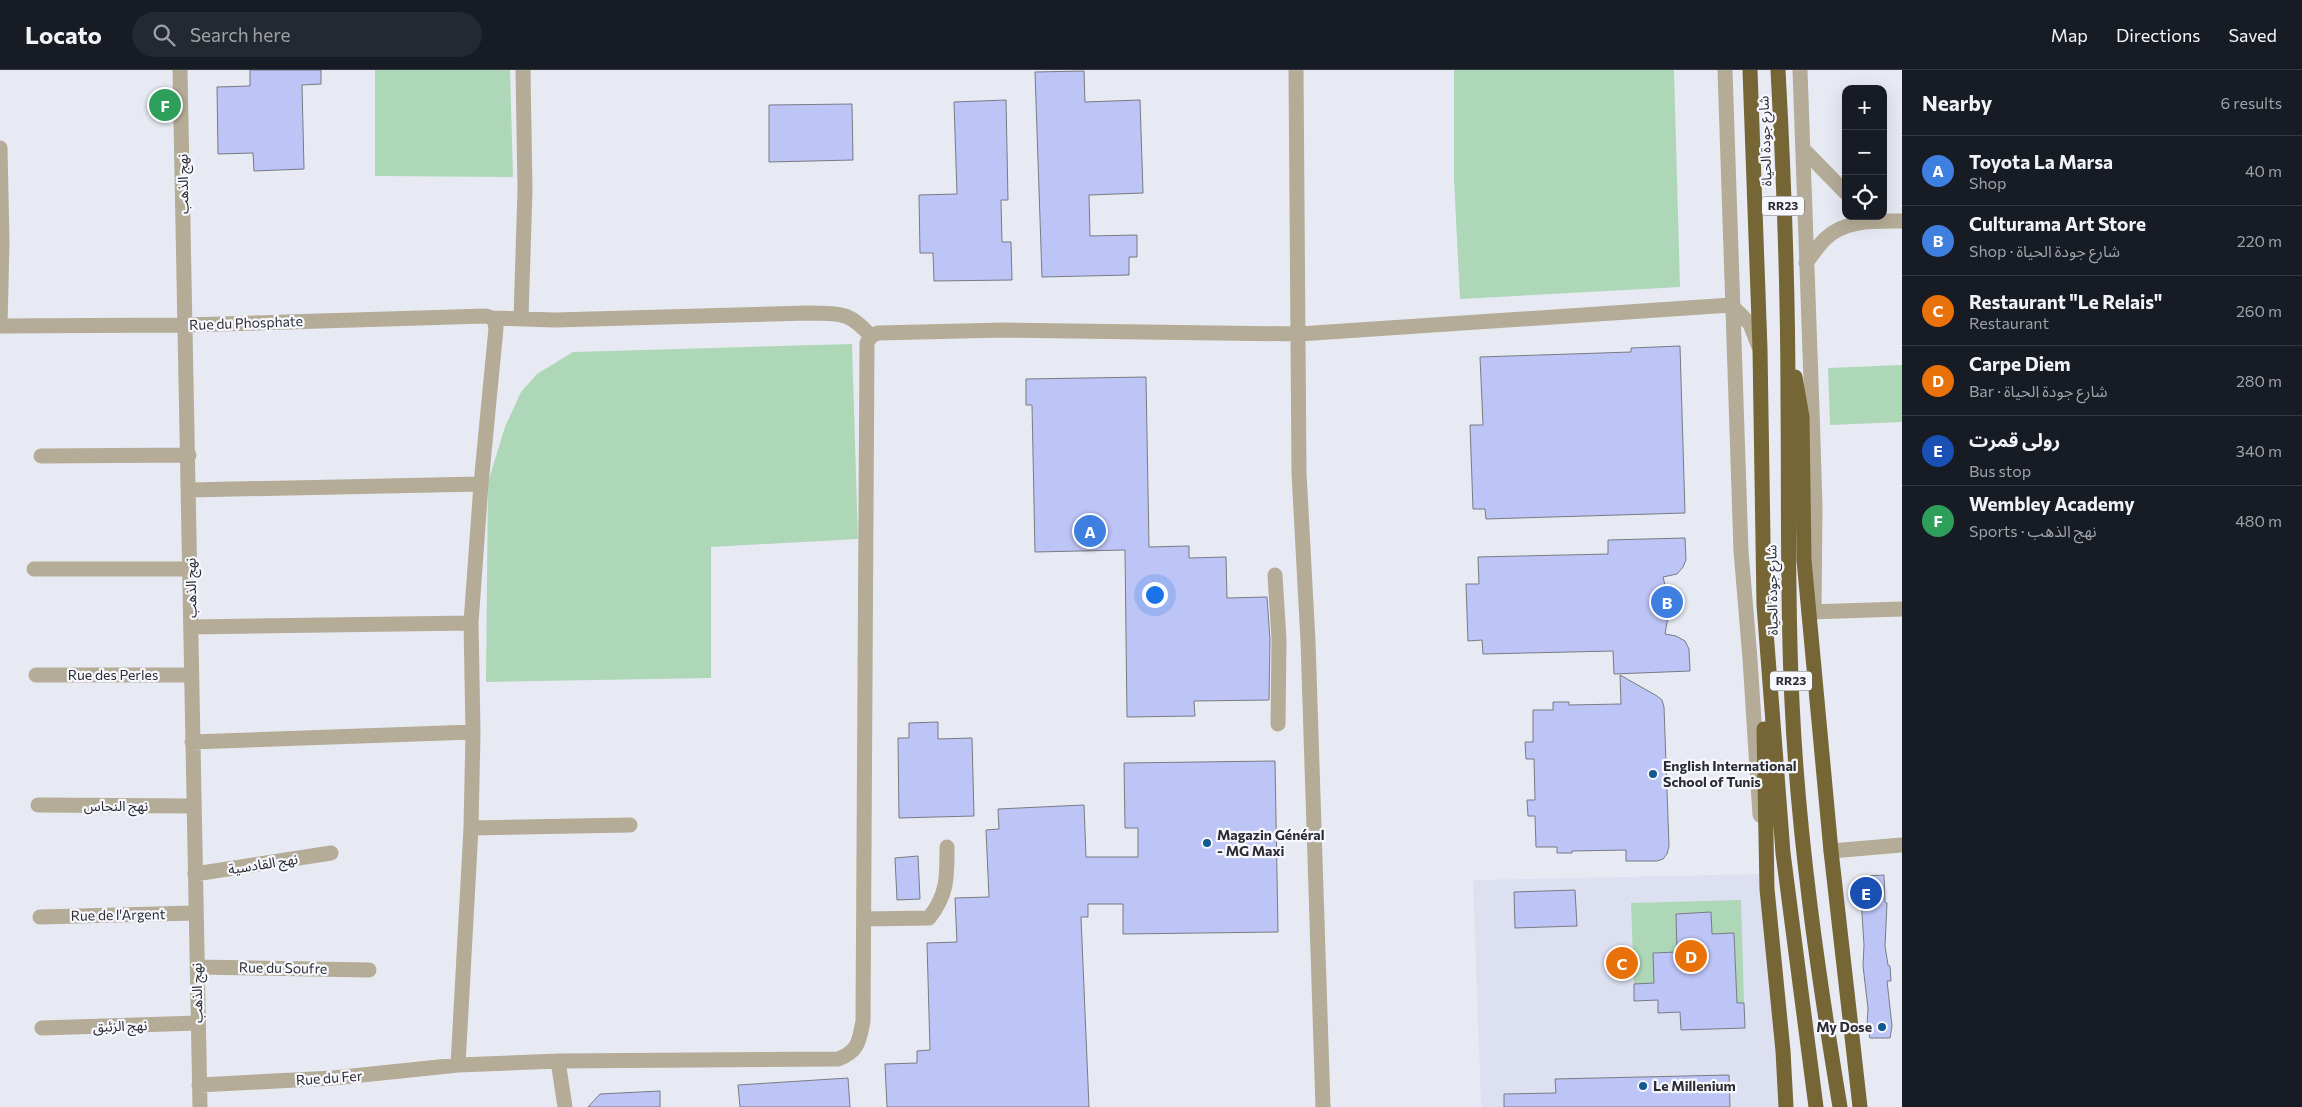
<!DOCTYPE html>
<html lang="en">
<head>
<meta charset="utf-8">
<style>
  :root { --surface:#171b24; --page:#242831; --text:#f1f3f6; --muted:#9ea1a6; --line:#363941; --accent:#8caec7 }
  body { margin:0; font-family:Commissioner,"Noto Sans Arabic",sans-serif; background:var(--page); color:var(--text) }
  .controls { position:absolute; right:15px; top:15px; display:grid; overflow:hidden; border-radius:10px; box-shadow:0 5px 20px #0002 }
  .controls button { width:45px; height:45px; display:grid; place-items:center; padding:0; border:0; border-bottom:1px solid var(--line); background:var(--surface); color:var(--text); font:25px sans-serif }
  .you { position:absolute; left:1154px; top:524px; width:18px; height:18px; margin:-12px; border:4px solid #fff; border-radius:50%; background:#1a73e8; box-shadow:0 0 0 8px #1a73e833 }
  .badge { display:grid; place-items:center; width:32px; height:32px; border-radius:50%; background:var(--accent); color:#fff; font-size:16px; font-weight:700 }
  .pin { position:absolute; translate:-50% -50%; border:2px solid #fff; box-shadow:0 1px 5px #0006 }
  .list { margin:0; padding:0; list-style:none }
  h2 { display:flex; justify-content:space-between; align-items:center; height:65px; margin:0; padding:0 20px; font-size:21px }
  h2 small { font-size:16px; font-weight:400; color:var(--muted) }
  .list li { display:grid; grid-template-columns:32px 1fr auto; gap:15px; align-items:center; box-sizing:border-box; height:70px; padding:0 20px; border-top:1px solid var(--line) }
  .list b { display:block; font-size:19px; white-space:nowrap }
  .list p { margin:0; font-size:16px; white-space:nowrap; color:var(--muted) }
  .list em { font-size:16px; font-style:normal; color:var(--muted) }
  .icon { flex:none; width:28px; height:28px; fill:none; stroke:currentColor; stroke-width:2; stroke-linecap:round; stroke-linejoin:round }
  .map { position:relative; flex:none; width:1902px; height:1037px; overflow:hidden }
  header { display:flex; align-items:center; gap:30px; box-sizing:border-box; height:70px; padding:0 25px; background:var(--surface); border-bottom:1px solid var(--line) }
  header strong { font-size:24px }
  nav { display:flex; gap:28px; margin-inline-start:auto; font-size:18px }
  .search { width:350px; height:45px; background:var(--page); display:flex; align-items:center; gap:12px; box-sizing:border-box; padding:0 18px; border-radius:28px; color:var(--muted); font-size:19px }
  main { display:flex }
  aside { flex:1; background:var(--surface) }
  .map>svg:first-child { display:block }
</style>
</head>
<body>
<header>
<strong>Locato</strong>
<div class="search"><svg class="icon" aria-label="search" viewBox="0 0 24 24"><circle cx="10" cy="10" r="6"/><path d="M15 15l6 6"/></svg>Search here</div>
<nav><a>Map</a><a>Directions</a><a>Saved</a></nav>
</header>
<main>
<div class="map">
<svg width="1902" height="1037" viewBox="0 0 1902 1037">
  <rect width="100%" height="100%" fill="#e8eaf3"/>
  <!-- built -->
  <path fill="#dde0f0" d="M1760,804L1775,972L1778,1037H1481L1473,810Z"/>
  <!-- green -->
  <path fill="#aed7b8" d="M375,0H510L513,107L375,106Z
    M1454,0H1674L1680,217L1460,229L1454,109Z
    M852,274L858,469L711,477V608L486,612L488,412L505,357L521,322L537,304L573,282Z
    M1902,295V352L1830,355L1828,298Z
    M1741,830L1744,933H1737L1734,863L1712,864L1711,842L1676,844L1677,882L1653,883L1654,913L1634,914L1631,833Z"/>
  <!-- building -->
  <path fill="#bdc4f6" stroke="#797b83" d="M250,0H321V14L302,15L304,99L254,101L253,83L218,84L217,17L250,16Z
    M1084,1L1085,32L1140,30L1143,123L1089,125L1090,166L1137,165V187H1129V205L1042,207L1035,2Z
    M1006,30L1008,130H1001L1002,172H1011L1012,210L934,211L933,183H920L919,125L957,124L954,32Z
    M852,34L853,90L769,92V35Z
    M1680,276L1685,443L1486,449L1485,439H1473L1470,355H1483L1480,287L1631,282V278Z
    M1146,307L1149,477L1189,476V488L1226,487L1227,528L1267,527L1270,570L1269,630L1194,631L1195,646L1127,647L1125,480L1035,482L1032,335H1026V309Z
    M1685,468L1686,490L1683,497L1677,504L1663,507L1670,535L1665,564L1676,566L1685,571L1689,579L1690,601L1614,604L1613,581L1483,584L1482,570L1468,571L1466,514H1479L1478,487L1608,484V470Z
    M1620,605L1657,626L1662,630L1664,637L1669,776L1667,784L1663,789L1657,791H1626V780L1572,781V783H1557V777H1536L1535,746H1528L1527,730H1535L1534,689H1526L1525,672H1533V640H1553V632H1569V635L1621,634Z
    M938,652V669L972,668L974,746L899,748L898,668H909V653Z
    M1275,691L1278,862L1123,864V834H1088V847H1081L1089,1037H887L885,994L917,993V981L930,980L927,873L957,872L955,828L989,827L986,760L999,759L998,739L1084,735L1086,787H1138V758H1125L1124,693Z
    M918,786L920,829L897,830L895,788Z
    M1884,805L1885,832L1887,833L1885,876L1888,895L1890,896L1891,911H1887L1892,956L1890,968H1870L1867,956L1868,938L1863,896L1864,875L1861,828L1863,806Z
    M1575,820L1577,856L1515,858L1514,822Z
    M1711,842L1712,864L1734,863L1737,933H1744L1745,958L1681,960L1680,942L1658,943V930L1634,931V914L1654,913L1653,883L1677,882L1676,844Z
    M1729,1005L1730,1037H1504V1024L1556,1023L1555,1009Z
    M848,1008L850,1037H740L738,1015Z
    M660,1021V1037H588L600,1024Z"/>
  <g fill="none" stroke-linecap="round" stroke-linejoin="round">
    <!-- minor -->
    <path stroke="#b4ac97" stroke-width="15" d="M180,0L200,1037
      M1296,0L1299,403L1308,571L1323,1037
      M1725,0L1741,481L1750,589L1760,745
      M1800,0L1812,339L1815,436L1814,541
      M0,78L2,172L0,256
      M1804,80L1846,123
      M1806,193C1812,185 1818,176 1825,169C1845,149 1876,151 1902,151
      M521,249L525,120L523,0
      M0,256L186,255L486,246L492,248L555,250L809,243C842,244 848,241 871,266
      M41,386L189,385
      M189,420L481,414
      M34,499H191
      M1275,505L1279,570L1278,654
      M1809,542L1902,539
      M191,557L471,553
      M36,605H190
      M192,672L473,662
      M38,735L193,736
      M471,758L630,755
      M1831,781L1902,775
      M195,804L331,783
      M40,847L195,843
      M864,849L929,848C948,824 947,806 947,777
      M197,897L369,900
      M42,958L198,953
      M558,991L565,1037
      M458,995L471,758L473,662L471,553L481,414L496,258L495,253L492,248
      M199,1015L333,1008L458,995L558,991L838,989C859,981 859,971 863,951L867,273L871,266L878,263L1004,260L1299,264L1731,235L1750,254L1759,277"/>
    <!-- highway -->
    <path stroke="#766535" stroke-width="15" d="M1750,0L1760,279L1764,535L1783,783L1816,1037
      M1778,0C1784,110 1788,220 1788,329C1789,430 1787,531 1792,632C1798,766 1818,905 1840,1037
      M1795,307L1802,347L1804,490L1831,781L1860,1037
      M1764,659L1767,819L1783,981L1786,1037"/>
  </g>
  <!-- markers -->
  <g fill="#115a8e" stroke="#f6f7ff" stroke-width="2">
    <circle cx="1653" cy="704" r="5"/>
    <circle cx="1207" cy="773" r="5"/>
    <circle cx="1882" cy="957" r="5"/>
    <circle cx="1643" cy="1016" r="5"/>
  </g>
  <g text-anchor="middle" stroke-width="4.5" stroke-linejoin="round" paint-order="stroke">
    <!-- shield labels -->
    <g fill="#f6f7ff" stroke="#696a6f" stroke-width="1">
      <rect x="1762" y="126.5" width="42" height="19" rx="4"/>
      <rect x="1770" y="601.5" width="42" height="19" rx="4"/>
    </g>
    <g font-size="12" font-weight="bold" fill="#2d2d31">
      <text x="1783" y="140">RR23</text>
      <text x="1791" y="615">RR23</text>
    </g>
    <!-- street labels -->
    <g font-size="14" fill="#2d2d31" stroke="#f6f7ff">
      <text transform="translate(1765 71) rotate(-92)" y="5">شارع جودة الحياة</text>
      <text transform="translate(183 114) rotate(-91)" y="5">نهج الذهب</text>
      <text transform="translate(246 253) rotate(-2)" y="5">Rue du Phosphate</text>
      <text transform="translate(191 518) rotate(-91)" y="5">نهج الذهب</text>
      <text transform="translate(1772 520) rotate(-91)" y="5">شارع جودة الحياة</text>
      <text x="113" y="610">Rue des Perles</text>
      <text x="116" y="741">نهج النحاس</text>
      <text transform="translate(263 794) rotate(-9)" y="5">نهج القادسية</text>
      <text transform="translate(118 845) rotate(-1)" y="5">Rue de l'Argent</text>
      <text transform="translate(283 898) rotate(1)" y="5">Rue du Soufre</text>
      <text transform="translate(197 923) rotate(-91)" y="5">نهج الذهب</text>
      <text transform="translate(120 956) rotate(-2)" y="5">نهج الزئبق</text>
      <text transform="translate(329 1008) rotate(-4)" y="5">Rue du Fer</text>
    </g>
    <!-- poi labels -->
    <g font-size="14" font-weight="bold" fill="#2d2d31" stroke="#f6f7ff" text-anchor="start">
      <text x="1663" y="701">English International<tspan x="1663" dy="16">School of Tunis</tspan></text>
      <text x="1217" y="770">Magazin Général<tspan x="1217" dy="16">- MG Maxi</tspan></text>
      <text x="1872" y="962" text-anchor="end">My Dose</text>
      <text x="1653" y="1021">Le Millenium</text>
    </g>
  </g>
</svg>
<div class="controls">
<button>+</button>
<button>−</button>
<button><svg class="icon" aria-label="locate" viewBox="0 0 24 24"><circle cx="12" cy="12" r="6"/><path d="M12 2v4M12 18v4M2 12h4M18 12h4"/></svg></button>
</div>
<div class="you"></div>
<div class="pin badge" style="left:1090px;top:461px;background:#3f7fe0">A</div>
<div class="pin badge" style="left:1667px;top:532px;background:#3f7fe0">B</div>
<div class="pin badge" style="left:1622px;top:893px;background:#e8710a">C</div>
<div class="pin badge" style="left:1691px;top:886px;background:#e8710a">D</div>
<div class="pin badge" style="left:1866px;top:823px;background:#1a4fb4">E</div>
<div class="pin badge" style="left:165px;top:35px;background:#2e9e5b">F</div>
</div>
<aside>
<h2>Nearby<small>6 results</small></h2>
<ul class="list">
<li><span class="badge" style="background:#3f7fe0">A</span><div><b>Toyota La Marsa</b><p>Shop</p></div><em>40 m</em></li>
<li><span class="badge" style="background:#3f7fe0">B</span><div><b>Culturama Art Store</b><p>Shop · شارع جودة الحياة</p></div><em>220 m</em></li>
<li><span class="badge" style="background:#e8710a">C</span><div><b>Restaurant &quot;Le Relais&quot;</b><p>Restaurant</p></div><em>260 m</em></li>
<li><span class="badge" style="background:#e8710a">D</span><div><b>Carpe Diem</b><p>Bar · شارع جودة الحياة</p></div><em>280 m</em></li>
<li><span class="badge" style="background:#1a4fb4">E</span><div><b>رولى قمرت</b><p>Bus stop</p></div><em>340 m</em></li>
<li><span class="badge" style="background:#2e9e5b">F</span><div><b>Wembley Academy</b><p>Sports · نهج الذهب</p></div><em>480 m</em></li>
</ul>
</aside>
</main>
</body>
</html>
